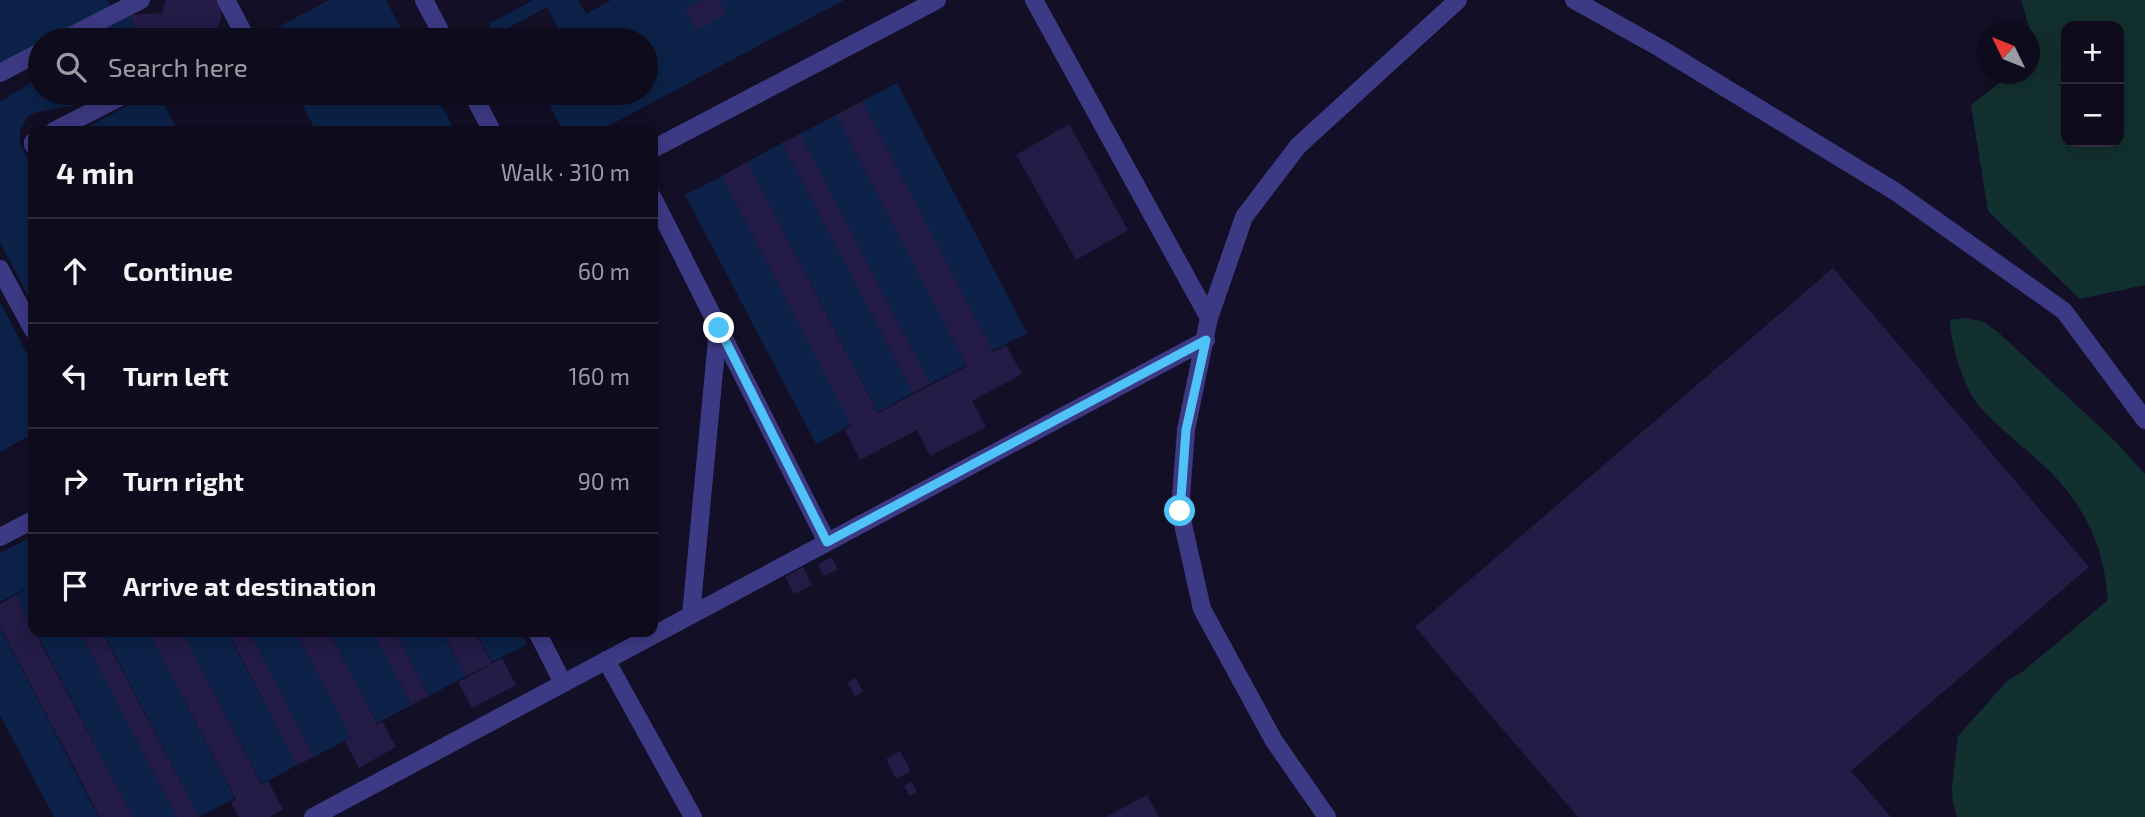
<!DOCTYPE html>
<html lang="en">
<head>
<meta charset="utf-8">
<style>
  :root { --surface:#0e0b1c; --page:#171425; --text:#f1f3f6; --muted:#9b9ba3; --line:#2e2b3b }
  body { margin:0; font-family:"Exo 2",sans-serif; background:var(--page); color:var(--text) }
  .controls { position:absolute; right:21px; top:21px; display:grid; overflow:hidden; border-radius:14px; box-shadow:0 4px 18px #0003 }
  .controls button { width:63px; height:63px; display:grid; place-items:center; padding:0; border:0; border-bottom:2px solid var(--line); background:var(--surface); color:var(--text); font:35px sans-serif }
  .compass { position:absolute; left:1977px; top:21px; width:63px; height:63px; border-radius:50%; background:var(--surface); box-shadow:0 4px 18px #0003; rotate:313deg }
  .stop { position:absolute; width:21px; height:21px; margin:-16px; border:5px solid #4fc3f7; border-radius:50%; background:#fff }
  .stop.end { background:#4fc3f7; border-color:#fff; box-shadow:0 2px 7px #0008 }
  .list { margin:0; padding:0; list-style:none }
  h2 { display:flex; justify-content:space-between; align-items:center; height:91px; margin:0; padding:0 28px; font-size:30px }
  h2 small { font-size:23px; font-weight:400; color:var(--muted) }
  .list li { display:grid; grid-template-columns:46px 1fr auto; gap:21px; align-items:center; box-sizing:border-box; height:105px; padding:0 28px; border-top:2px solid var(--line) }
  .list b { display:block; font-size:26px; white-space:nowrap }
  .list em { font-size:23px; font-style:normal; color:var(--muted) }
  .icon { flex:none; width:38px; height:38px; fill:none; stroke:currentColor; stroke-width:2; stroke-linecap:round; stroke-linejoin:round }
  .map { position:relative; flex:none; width:2145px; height:817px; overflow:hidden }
  .search { position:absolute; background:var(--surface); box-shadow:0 4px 18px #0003; left:28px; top:28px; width:630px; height:77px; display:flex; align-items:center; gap:18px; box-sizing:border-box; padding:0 24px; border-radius:38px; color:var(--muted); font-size:26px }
  .panel { position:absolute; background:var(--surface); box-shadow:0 4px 18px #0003; left:28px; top:126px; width:630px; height:511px; border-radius:14px }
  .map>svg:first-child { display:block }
</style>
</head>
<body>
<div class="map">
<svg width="2145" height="817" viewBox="0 0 2145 817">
  <rect width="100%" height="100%" fill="#130f26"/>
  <!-- green -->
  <path fill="#12302f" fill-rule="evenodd" d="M2021,0H2145V285L2080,299L1988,211L1971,105L2011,74H2030V59L2037,53ZM2066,26H2119V142H2066Z
    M1967,318L1984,322L1999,333L2116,442L2145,474V817H1957L1953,804L1952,786L1958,736L2008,680L2022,672L2108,600C2104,558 2096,531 2071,496C2046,461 2007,438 1979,406C1963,386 1951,345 1950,320Z"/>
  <!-- water -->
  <path fill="#0c2248" d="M0,0H107L111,8L51,40H40V46L3,66L0,60Z
    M329,0H386L407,40H269L265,34Z
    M533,0H578L586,14L611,0H844L599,131H563L543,93H646V40H536L558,28L547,7L495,35L489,24Z
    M129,15L143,40H79Z
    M40,71V93H103L83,104L41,111L28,116L20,131V143L33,170V306L0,242V102L29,84Z
    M897,83L1027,333L992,351L862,101Z
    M152,93H158L178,131H79Z
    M296,93H435L455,131H316Z
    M836,115L967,365L930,384L800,134Z
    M782,143L913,393L878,412L747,162Z
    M722,176L852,425L816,444L685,195Z
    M0,302L33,365V434L0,452Z
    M31,537L33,541V585L0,602V553Z
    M33,586V627L16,595Z
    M0,627L99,817H54L0,715Z
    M36,632H80L177,817H133Z
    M103,632H149L235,798L199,817Z
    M182,632H227L297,765L262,784Z
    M249,632H296L351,737L314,757Z
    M329,632H373L412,705L377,723Z
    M395,632H442L466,676L429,696Z
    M476,632H521L527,644L492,662Z"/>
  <!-- building -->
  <path fill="#241b47" d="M166,0H218L221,8V20L216,31L203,40H180L172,35L169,40H143L129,15L162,13Z
    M703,0H719L726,14L696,30L685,9Z
    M862,101L993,352L1006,345L1022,374L972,401L986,427L930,456L917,430L860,460L845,430L852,426L722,176L747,162L878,413L967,366L836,115Z
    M1069,124L1128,230L1076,260L1016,155Z
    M800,134L930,384L913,393L782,143Z
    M1833,268L2089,567L1851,771L1891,817H1578L1415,627Z
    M831,557L838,569L824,576L818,564Z
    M803,567L812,585L794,594L785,577Z
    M16,595L33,628V632H35L133,817H100L0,626V604Z
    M80,632H102L199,817H177Z
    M149,632H182L262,785L268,781L283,809L270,817H239L231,802L236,799Z
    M228,632H249L314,757L297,765Z
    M296,632H329L377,724L382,721L396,747L359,768L345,741L358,734L351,737Z
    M373,632H395L429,696L412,705Z
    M443,632H475L492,663L466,676Z
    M502,658L516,685L472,708L458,682Z
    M856,678L863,692L855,696L847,682Z
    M900,751L911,771L896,779L886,759Z
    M912,782L917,792L910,796L904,786Z
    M1147,795L1159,817H1106Z"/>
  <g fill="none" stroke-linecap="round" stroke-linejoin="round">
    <!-- minor -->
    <path stroke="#3d3a85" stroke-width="18" d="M226,0L243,32L228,40
      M424,0L445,40
      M1034,0L1209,318
      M1574,0L1660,48L1896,192L2064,311L2145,420
      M63,40L141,0
      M0,73L40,52
      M472,93L492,131
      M54,131L128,93
      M33,142V145
      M653,149L937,0
      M653,198L827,542
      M0,269L33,330
      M0,537L33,520
      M691,615L718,329
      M537,632L563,683
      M606,660L693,817
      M313,817L1206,340
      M1327,817L1274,741L1202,609L1180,511L1186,430L1209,318L1244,217L1298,146L1458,0"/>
  </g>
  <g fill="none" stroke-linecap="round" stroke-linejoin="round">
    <!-- route -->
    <path stroke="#4fc3f7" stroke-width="9" d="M719,328L827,542L1206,340L1186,430L1180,511"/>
  </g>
</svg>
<div class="controls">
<button>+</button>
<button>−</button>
</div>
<svg class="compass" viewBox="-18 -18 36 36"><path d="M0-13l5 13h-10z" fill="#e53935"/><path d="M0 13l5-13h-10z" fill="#9b9ba3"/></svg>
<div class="stop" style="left:1180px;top:511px"></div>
<div class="stop end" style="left:719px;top:328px"></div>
<div class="search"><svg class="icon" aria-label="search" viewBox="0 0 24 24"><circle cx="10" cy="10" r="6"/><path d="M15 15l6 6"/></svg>Search here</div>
<section class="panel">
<h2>4 min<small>Walk · 310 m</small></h2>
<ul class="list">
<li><svg class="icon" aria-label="ahead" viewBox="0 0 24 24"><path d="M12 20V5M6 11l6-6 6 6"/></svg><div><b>Continue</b></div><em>60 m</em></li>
<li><svg class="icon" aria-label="left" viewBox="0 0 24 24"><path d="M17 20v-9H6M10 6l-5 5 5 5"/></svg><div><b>Turn left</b></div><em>160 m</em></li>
<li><svg class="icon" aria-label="right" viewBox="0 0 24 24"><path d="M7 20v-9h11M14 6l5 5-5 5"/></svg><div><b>Turn right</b></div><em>90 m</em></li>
<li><svg class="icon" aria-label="arrive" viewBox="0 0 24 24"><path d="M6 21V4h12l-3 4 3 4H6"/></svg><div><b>Arrive at destination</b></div></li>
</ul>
</section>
</div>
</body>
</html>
